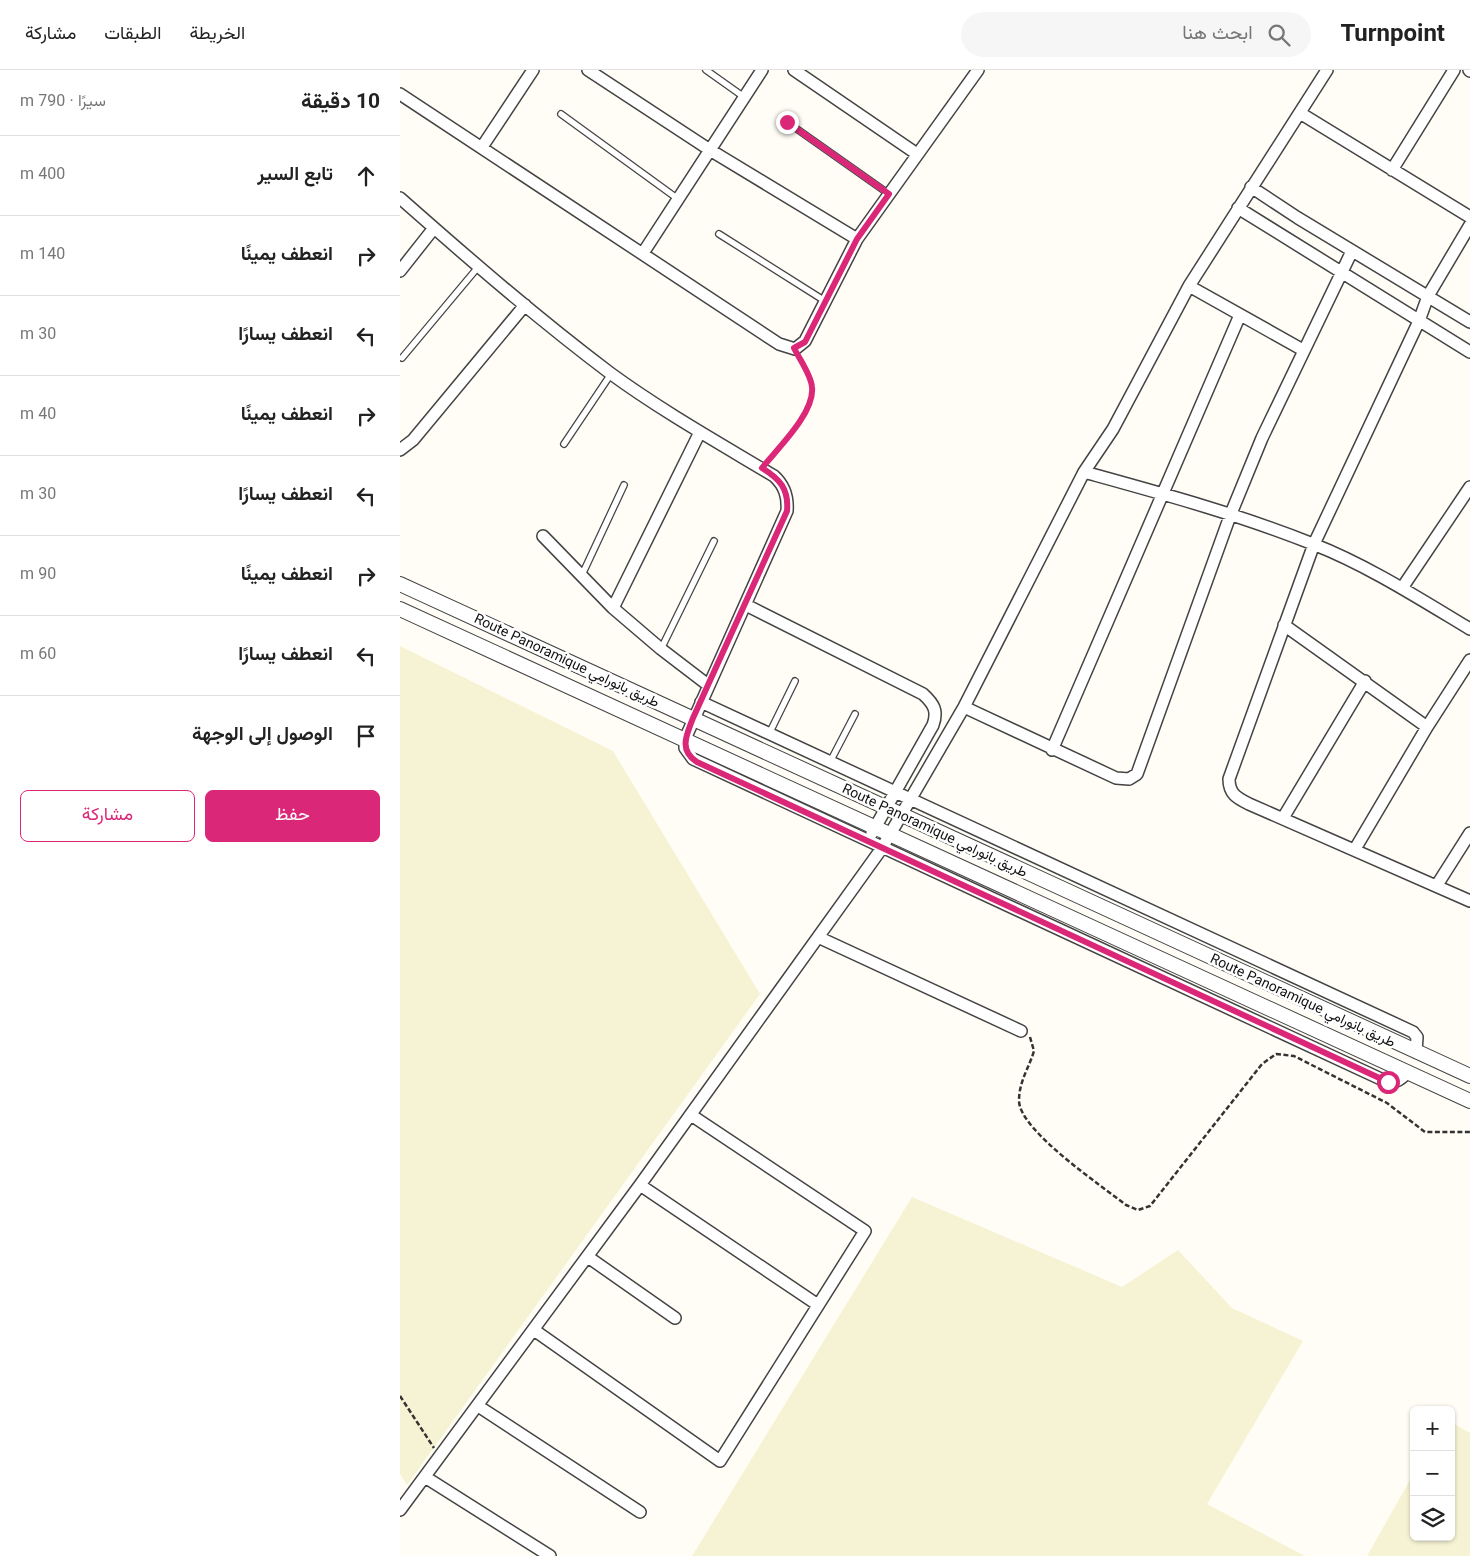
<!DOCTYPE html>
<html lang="ar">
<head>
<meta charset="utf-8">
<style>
  :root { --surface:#fff; --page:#f6f6f6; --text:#222; --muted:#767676; --line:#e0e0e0; --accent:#db2777 }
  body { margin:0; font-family:Georgia,Vazirmatn,serif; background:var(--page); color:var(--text); direction:rtl }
  .controls { position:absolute; right:15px; bottom:15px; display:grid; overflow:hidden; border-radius:8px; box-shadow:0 1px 4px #0004 }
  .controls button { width:45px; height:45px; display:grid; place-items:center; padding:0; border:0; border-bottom:1px solid var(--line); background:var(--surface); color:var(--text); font:25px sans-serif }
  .stop { position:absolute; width:15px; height:15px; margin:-11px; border:4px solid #db2777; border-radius:50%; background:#fff }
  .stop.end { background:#db2777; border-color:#fff; box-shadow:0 1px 5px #0008 }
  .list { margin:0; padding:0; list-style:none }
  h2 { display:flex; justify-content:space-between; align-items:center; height:65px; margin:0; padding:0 20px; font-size:21px }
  h2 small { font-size:16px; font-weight:400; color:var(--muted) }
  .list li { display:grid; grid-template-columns:32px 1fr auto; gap:15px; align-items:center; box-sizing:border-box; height:80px; padding:0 20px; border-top:1px solid var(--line) }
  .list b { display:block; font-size:19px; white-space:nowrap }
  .list em { font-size:16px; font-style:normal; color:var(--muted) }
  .actions { display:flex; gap:10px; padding:15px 20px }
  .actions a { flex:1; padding:11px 0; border:1px solid var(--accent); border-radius:8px; text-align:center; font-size:18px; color:var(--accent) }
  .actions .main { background:var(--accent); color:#fff }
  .icon { flex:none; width:28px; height:28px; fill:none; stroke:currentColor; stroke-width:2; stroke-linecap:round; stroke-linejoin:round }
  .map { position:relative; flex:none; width:1070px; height:1486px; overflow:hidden; direction:ltr }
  header { display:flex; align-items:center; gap:30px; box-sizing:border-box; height:70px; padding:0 25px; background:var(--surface); border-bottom:1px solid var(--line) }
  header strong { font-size:24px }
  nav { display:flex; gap:28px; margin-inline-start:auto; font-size:18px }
  .search { width:350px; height:45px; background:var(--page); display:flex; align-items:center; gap:12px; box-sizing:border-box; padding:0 18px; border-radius:28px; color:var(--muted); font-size:19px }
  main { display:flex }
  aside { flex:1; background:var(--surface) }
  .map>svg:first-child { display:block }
</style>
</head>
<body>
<header>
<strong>Turnpoint</strong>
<div class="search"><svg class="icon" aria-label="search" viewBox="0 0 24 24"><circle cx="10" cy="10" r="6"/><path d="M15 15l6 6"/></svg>ابحث هنا</div>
<nav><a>الخريطة</a><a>الطبقات</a><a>مشاركة</a></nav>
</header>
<main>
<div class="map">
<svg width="1070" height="1486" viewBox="0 0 1070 1486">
  <rect width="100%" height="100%" fill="#fffdf5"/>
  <!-- farmland -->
  <path fill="#f6f3d4" d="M0,576L213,681L360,924L7,1415L0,1404Z
    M512,1127L722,1217L778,1180L832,1238L903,1271L807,1434L905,1486H292Z
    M1051,1352L1070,1363V1486H967L1014,1403V1467H1051Z"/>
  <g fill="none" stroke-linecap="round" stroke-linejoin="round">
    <!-- service casing -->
    <g stroke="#444" stroke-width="8">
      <path id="service" d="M306,0L344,27
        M161,44L278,129
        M387,52L489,124
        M319,164L425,231
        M2,288L79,196
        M164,374L211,304
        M181,507L224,415
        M261,579L314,471
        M369,664L395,611
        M430,692L455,644"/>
    </g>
    <!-- minor casing -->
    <g stroke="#444" stroke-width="14">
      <path id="minor" d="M188,0L310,80L457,169
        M394,0L517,84
        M1069,0L1070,1
        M0,24L379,274L395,279L405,271L457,169L578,0
        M900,43L1070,147
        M82,77L133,0
        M992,100L1054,0
        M851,117L898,148L1070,252
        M0,128C68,188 137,248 210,303C262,341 319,373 374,406C385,416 388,427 387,441L285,669V678L293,689L983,1010C994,1015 1000,1010 1008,1002
        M838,138L1070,282
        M1070,155L1028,226L1019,251L914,474L829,709C829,724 837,728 849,734L1070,831
        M243,183L362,0
        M0,201L34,158
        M789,216L903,280
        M0,380L13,370L125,235
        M684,402C760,423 838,444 913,474C967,495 1020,529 1070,559
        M143,466L213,538L261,579L308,615
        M1002,518L1070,417
        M346,535L523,624C534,634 538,641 533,655L472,763
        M213,538L300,362
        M884,555L1027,657
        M301,632L1013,962L1017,967L1016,982
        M564,637L716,708L729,709L737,704L830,446L862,368L952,181
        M652,680L840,245
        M883,748L965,611
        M955,779L1027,657L1070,590
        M1037,815L1070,763
        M420,868L621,961
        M240,1115L418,1235
        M188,1187L275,1248
        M134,1260L320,1391L465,1161L291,1045
        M78,1336L240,1442
        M25,1407L150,1486
        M0,1440L240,1115L482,778L564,637L684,402L713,359L789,216L927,0"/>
    </g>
    <!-- tertiary casing -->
    <g stroke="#444" stroke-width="16">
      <path id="tertiary" d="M0,514L1070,1006
        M0,539L1070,1031"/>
    </g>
    <!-- path -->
    <path stroke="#333" stroke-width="2.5" stroke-dasharray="5 2.5" stroke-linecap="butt" d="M369,389C384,370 415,344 412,317C411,308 404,297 400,289
      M630,967L634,981C629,998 619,1011 619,1031C620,1061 702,1116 726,1135L738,1140L750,1136L862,994L876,984L894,986L987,1033L1025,1062H1070
      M0,1326L34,1378"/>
    <!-- service -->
    <use href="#service" stroke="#fff" stroke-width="5.5"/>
    <!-- minor -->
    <use href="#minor" stroke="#fff" stroke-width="11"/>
    <!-- tertiary -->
    <use href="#tertiary" stroke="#fff" stroke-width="14"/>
  </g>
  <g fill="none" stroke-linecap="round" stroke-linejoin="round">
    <!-- route -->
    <path stroke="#db2777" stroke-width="6" d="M387,52L489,124L457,169L405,272L394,278C400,290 411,305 412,317C415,343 377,379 362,398C380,409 389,419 387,441L293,648C287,664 278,680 297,692L988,1012"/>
  </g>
  <g text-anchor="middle" stroke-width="5" stroke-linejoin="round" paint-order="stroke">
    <!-- street labels -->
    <g font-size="14" fill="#111" stroke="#fff">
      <text transform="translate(167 590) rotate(25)" y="5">Route Panoramique طريق بانورامي</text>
      <text transform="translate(535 760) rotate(25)" y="5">Route Panoramique طريق بانورامي</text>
      <text transform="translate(903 930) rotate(25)" y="5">Route Panoramique طريق بانورامي</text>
    </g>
  </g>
</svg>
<div class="controls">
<button>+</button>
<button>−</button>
<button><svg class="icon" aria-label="layers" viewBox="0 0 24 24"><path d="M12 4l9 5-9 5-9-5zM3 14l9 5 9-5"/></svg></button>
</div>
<div class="stop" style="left:988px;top:1012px"></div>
<div class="stop end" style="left:387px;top:52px"></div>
</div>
<aside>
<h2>10 دقيقة<small>سيرًا · 790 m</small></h2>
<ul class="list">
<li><svg class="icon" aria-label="ahead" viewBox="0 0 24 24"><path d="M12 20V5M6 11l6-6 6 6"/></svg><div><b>تابع السير</b></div><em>400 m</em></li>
<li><svg class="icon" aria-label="right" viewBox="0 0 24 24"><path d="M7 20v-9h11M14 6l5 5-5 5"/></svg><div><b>انعطف يمينًا</b></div><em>140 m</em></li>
<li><svg class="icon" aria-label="left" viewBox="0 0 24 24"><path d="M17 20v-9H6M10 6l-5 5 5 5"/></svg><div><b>انعطف يسارًا</b></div><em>30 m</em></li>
<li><svg class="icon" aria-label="right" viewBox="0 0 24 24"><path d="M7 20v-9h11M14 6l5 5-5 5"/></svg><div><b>انعطف يمينًا</b></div><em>40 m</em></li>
<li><svg class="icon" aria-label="left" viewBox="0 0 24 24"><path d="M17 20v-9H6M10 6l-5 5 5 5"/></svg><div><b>انعطف يسارًا</b></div><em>30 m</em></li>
<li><svg class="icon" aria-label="right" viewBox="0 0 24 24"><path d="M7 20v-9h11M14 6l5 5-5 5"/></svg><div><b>انعطف يمينًا</b></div><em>90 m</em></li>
<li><svg class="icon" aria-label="left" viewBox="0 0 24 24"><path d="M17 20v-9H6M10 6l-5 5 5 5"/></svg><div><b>انعطف يسارًا</b></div><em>60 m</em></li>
<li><svg class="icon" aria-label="arrive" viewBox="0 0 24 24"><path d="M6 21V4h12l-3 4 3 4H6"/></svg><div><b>الوصول إلى الوجهة</b></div></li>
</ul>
<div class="actions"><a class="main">حفظ</a><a>مشاركة</a></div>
</aside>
</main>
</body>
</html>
